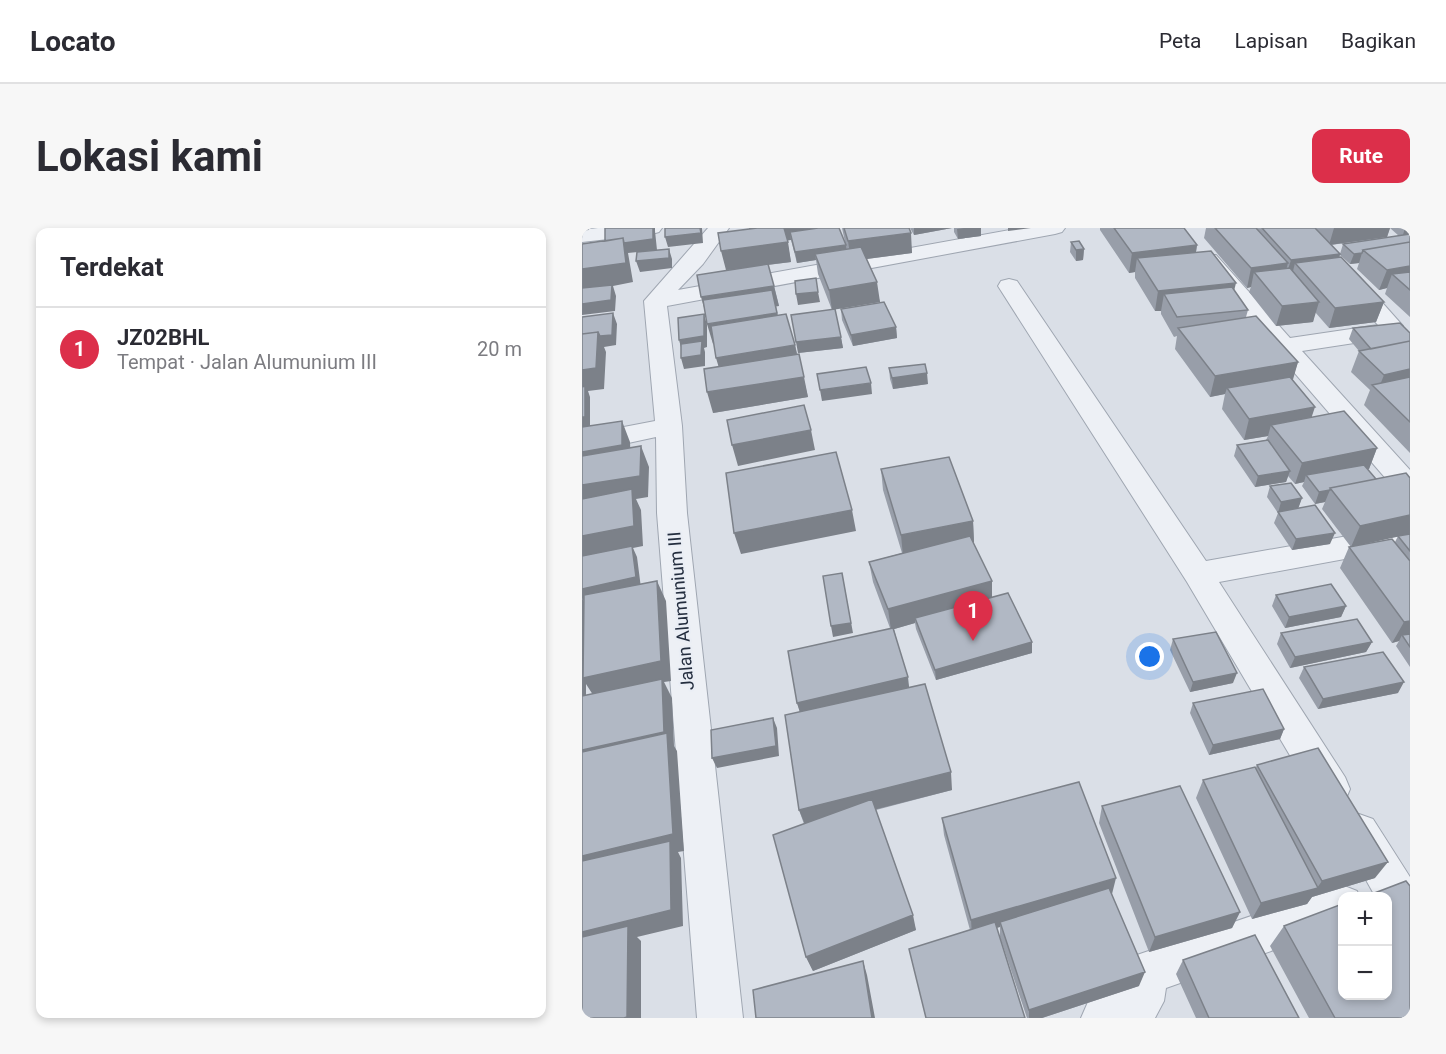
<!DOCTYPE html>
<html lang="id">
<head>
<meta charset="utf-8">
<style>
  :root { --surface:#fff; --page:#f7f7f7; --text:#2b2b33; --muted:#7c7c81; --line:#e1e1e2; --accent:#dc2f4a }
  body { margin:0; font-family:Roboto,sans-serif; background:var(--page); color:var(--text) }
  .controls { position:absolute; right:18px; bottom:18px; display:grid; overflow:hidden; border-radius:12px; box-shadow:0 3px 9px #0003 }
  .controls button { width:54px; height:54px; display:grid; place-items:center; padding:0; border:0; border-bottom:2px solid var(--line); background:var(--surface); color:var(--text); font:30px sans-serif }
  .you { position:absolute; left:568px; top:429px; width:21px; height:21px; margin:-15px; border:4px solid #fff; border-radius:50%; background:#1a73e8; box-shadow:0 0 0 9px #1a73e833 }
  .badge { display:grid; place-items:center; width:39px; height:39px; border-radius:50%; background:var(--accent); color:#fff; font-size:20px; font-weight:700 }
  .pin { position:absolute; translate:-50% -50px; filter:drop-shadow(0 2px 3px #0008) }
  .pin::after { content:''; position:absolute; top:32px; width:21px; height:18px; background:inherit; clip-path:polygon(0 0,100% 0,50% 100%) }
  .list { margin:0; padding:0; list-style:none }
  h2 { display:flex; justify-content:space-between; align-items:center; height:78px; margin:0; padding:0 24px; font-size:26px }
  h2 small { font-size:20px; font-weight:400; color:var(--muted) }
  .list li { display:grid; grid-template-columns:39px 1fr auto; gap:18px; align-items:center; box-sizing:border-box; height:84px; padding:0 24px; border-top:2px solid var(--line) }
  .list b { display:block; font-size:22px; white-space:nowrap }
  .list p { margin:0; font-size:20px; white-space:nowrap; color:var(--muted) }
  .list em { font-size:20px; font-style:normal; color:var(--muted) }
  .map { position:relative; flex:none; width:828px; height:790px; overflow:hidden; border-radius:12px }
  header { display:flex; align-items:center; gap:36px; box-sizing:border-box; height:84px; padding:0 30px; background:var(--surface); border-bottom:2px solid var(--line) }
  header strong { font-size:28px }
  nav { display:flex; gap:33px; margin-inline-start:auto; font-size:21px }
  .intro { display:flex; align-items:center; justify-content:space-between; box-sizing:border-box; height:144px; padding:0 36px }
  h1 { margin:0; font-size:42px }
  .button { padding:15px 27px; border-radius:12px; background:var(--accent); color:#fff; font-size:21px; font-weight:700 }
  main { display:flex; gap:36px; padding:0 36px }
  aside { flex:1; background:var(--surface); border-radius:12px; box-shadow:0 3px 9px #0003 }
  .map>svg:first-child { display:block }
</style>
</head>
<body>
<header>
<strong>Locato</strong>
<nav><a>Peta</a><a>Lapisan</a><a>Bagikan</a></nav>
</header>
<div class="intro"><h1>Lokasi kami</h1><a class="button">Rute</a></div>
<main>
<aside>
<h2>Terdekat<small></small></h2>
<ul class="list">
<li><span class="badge">1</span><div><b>JZ02BHL</b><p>Tempat · Jalan Alumunium III</p></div><em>20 m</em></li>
</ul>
</aside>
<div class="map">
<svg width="828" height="790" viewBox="0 0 828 790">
  <rect width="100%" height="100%" fill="#dadfe7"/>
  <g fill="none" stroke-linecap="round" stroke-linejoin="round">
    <!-- minor casing -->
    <g stroke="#9fa6b1" stroke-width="2">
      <path id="minor" d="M16,0H80L77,4L70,6L0,14V2Z
        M126,0H147L121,36L96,62L439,0H483L480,4L473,6L85,78L100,198L105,285L161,790H115L75,285L74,209L0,225V207L73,193L62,73Z
        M703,0H725L773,44L821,98L813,108L805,110L720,123L828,242V270L818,267L615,32L618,27H634L708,110L796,97L757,54Z
        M427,51L435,53L624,333L828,297V319L637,354L763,549L768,561L763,573L749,578L735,573L605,354L416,58L419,53Z
        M777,586L791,591L828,649V708C805,699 806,692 806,668H793L757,604L763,591Z
        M760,657L775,663L777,668H760V698L584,760L582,773L573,790H499L506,774L540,759L552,728Z"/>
    </g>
    <!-- minor -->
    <use href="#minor" fill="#edf0f5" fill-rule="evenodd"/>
  </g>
  <!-- wall -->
  <path fill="#989ea9" d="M0,0H7V2L0,3Z
    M260,0H327L330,25L285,31L298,74L253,81L261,120L216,125L250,82L236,46L234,32L215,35L209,12H205L209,34L186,37L192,58L197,78H194L196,88L213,117L226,169L131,185L137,139L132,116H131L144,42L167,1L263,14Z
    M328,0H370L332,7Z
    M372,0H399V8L376,11L372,4Z
    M518,0H602L615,17L614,24L652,62L666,82L664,89L716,134L710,152L730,189L795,220L787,241H785L828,306V439L814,418L817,413L810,415L758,340L767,319L813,314L816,308L769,319L740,281L743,274L733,276L720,258L722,254L713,256L706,248L704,254L673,259L652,228L655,217L684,212L686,208L662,212L640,181L643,166L628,169L593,121L595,108L592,109L579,86V83H573L553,50V44L547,45L518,2Z
    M624,0H808L805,9L749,17L758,26L761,16L817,8L808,0H828V89L803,66L805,60L797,62L775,41L777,35L768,36L758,27L757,30L802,74L794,94L747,100L733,84L731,94L694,98L667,64L669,59L665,60L622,10Z
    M489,14L502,21L501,32L494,33L488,24Z
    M259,81L314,99L315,110L271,118L260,92Z
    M771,100L828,105V225L782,177L788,162L769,144L777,123L767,111Z
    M307,140L346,156L311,161L308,151Z
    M299,241L391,293L392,314H391L410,369L450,425L354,452L334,401L333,395L312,401L327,459L370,562L294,582L334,702L231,743L224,729L222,596L217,582L218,484L215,475L308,400L291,354L287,334L320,325L301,262Z
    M688,258L720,270L716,280L748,316L710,322L692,295L696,285L685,269Z
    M694,367L764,378L759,389L703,400L690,378Z
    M699,405L790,414L784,424L708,440L695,416Z
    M591,411L651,455L608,464L588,422Z
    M722,439L816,465L736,481L717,450Z
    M611,475L702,501L698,511L627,527L608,485Z
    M675,537L793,650L730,669L725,676L670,691L614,570L621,552L673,541Z
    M520,578L658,684L650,700L567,724L517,595Z
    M360,590L530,666L557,758L460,790H445L418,709V699L388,702L362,607Z
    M702,698L828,790H727L688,718Z
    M601,732L717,790H614L594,746Z"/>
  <!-- shaded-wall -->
  <path fill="#7c8189" d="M71,0H73V3L75,22L46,25L51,54L31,58L34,68L33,83L0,87V41L23,17Z
    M118,0H120L121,15L86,19L83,9Z
    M167,0H256L208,4L209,12L171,17Z
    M332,0H370L332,7Z
    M382,0H399V8L376,11L375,1Z
    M426,0H449L426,3Z
    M752,0H808L805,9L747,17Z
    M823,0H828V9L820,10Z
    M329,5L330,25L269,33L266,13Z
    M206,14L209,34L144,42L139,23Z
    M264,17L265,28L233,26L234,32L215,35L213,24Z
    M615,17L612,37L555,30L553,44L547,45L550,25Z
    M87,21L90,31V40L58,44L54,33Z
    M502,21L501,32L494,33V22Z
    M780,25L777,35L768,36L772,26Z
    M758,26L752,45L713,35L709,51H703L709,32Z
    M706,35L701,54L672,44L669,59L665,60L669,40Z
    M828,38V56L810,46L805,60L797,62L805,42Z
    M295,54L298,74L250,82L247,62Z
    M654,55L649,75L582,66L579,83H573L576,63Z
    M192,58L197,78L125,90L119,69Z
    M236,64L238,74L216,77L214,66Z
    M737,74L731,94L694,98L700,78Z
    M802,74L794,94L747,100L753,80Z
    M31,85L35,96L34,117L22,119L24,124L22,161L6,163L8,169V200L0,201V142L16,104Z
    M195,85L200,105L131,116L125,96Z
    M122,86L125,97V119L122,120L123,124V138L102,141L99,130L100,123L97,112Z
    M314,99L315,110L271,118L269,107Z
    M259,109L261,120L216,125L214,114Z
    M213,117L217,137L140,150L134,130Z
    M716,134L710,155L645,160L643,166L628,169L633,148Z
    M828,141V160L796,162L802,147Z
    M345,145L346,156L311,161L310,150Z
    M222,149L226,169L131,185L125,164Z
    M289,155L290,166L240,173L238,162Z
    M733,179L726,200L689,197L686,208L662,212L667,191Z
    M40,193L48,214L49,238L0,246V224Z
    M229,202L233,222L156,238L150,217Z
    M59,218L67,239L66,269L54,271L59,282L61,318L51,320L55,329L59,360L2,373L0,370V257Z
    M795,220L787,241L728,253L724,247L722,254L713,256L720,235Z
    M708,243L704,254L673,259L676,248Z
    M748,262L743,274L733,276L737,264Z
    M720,270L716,281L696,285L699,274Z
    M270,282L274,303L159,326L152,305Z
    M828,287V306L769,319L778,298Z
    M391,293L392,314L321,328L319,307Z
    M753,305L748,316L710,322L714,311Z
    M260,345L271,405L251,409L249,398Z
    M75,353L84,373L89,453L82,454L90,470L92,518L95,523L102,623L96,624L99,630L101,698L55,709L59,713V790H42L0,722V522L13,470L4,456V474L0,475V370L9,386Z
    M410,353V374L333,390V395L309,402L306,381Z
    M764,378L759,389L703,400L707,389Z
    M828,393V411L820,407L817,413L810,415L822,394Z
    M450,414V425L354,452L353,442Z
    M790,414L784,424L708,440L713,429Z
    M655,445L651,455L608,464L611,454Z
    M326,449L328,468L221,494L215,475Z
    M822,454L816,465L736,481L741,471Z
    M191,490L195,500L197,528L135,540L130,530Z
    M702,501L698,511L627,527L631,517Z
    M369,544L370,562L224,599L217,582Z
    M806,634L793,650L730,669L725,676L670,691L679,675L735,660L740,653Z
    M534,650L530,666L420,698L418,694V699L390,707L389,692Z
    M658,684L650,700L567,724L573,709Z
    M331,687L334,702L231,743L224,729Z
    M281,733L285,747L293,790H290Z
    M563,744L557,758L460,790H447V782Z"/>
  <!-- building -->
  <path fill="#b1b8c4" stroke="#7c8189" stroke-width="1.5" d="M23,0H71V11L42,15L41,10L23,13Z
    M83,0H118L119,5L83,9Z
    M175,0H202L206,14L139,23L136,5Z
    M236,0H257L264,17L213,24L208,4Z
    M262,0H327L329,5L266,13Z
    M532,0H602L615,17L550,25Z
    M633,0H674L706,35L669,40Z
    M680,0H733L758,26L709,32Z
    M828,6V14L781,22L780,25L772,26L761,16Z
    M41,10L44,35L0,41V16Z
    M497,13L502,21L494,22L489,14Z
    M828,14V38L805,42L781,22Z
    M279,19L295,54L247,62L233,26Z
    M87,21V30L54,33L55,24Z
    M629,23L654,55L576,63L555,30Z
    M759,29L802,74L753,80L713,35Z
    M186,36L192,58L119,69L115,47Z
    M708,40L737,74L700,78L672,44Z
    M828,44V62L810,46Z
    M234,50L236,64L214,66L213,53Z
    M30,57L29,72L0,76V60Z
    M650,59L666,82L595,89L582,66Z
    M190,62L195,85L125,96L121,72Z
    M302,74L314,99L269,107L259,81Z
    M253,81L259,109L214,114L209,87Z
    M31,85L30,107L18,108L16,104L0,106V89Z
    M122,86V108L97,112L96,90Z
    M204,86L213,117L134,130L129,98Z
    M674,88L716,134L633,148L596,100Z
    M818,95L828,105V113L789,121L771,100Z
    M16,104L14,140L0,142V106Z
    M120,113L119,127L99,130V116Z
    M828,113V141L802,147L777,123Z
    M217,126L222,149L125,164L122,141Z
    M343,136L345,145L310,150L307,140Z
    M284,139L289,155L238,162L235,146Z
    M708,149L733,179L667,191L645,160Z
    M828,149V194L790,157Z
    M3,158V189H0V159Z
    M222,177L229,202L150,217L145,192Z
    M762,183L795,220L720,235L689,197Z
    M40,193V217L0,224V199Z
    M686,212L708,243L676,248L655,217Z
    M59,218L58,248L0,257V228Z
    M254,224L270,282L152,305L144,245Z
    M367,229L391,293L319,307L299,241Z
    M782,237L794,251L748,260V262L737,264L724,247Z
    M824,245L828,250V287L778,298L748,260Z
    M709,255L720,270L699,274L688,258Z
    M50,261L52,298L0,308V271Z
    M733,277L753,305L714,311L696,284Z
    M828,306V323L816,308Z
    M388,308L410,353L306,381L287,334Z
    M810,311L828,333V393L822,394L767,319Z
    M50,318L54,349L0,361V328Z
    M260,345L269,395L249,398L241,348Z
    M75,353L79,433L1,450L2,367Z
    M749,356L764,378L707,389L694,367Z
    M426,365L450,414L353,442L333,390Z
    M775,391L790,414L713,429L699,405Z
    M311,400L326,449L215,475L206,423Z
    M634,404L655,445L611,454L591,411Z
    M828,406V419L820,407Z
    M801,424L822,454L741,471L722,439Z
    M80,451L82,504L0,522V468Z
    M343,456L369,544L217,582L203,487Z
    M681,461L702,501L631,517L611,475Z
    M191,490L194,518L130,530L129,502Z
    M85,505L91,606L0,628V524Z
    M736,520L806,634L740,653L675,537Z
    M673,539L736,660L679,675L621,552Z
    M497,554L534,650L389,692L360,590Z
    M598,558L658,684L573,709L520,578Z
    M290,571L331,687L224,729L191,607Z
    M88,613L89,682L0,704V633Z
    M824,653L828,658V790H753L702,698L760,676V768H806V669H782Z
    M527,660L563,744L447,782L418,694Z
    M413,694L443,790H344L327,721Z
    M46,698L45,789L42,790H0V709Z
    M673,707L717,790H627L601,732Z
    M281,733L290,790H174L171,762Z"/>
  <g text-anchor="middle" stroke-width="4.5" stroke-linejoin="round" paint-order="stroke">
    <!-- street labels -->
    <g font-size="18" fill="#232d3e" stroke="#eaeef5">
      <text transform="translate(99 383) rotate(-95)" y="6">Jalan Alumunium III</text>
    </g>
  </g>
</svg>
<div class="controls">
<button>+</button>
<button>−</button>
</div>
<div class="you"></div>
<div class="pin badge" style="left:391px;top:413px">1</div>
</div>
</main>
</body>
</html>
